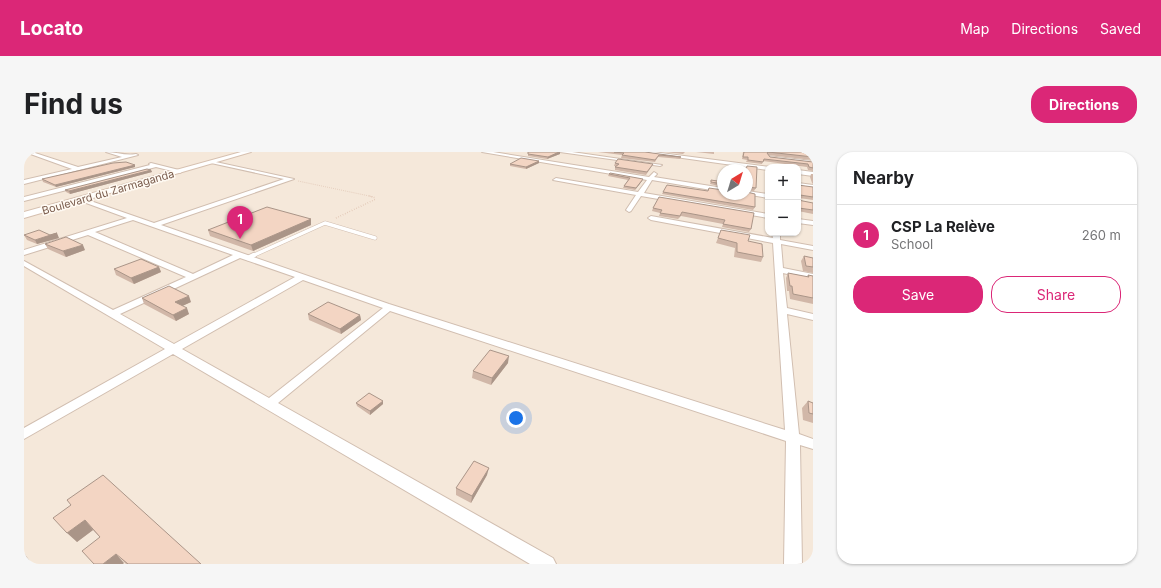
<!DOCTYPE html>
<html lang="en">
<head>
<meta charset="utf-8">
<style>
  :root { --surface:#fff; --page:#f6f6f6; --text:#202124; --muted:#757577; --line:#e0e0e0; --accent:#db2777 }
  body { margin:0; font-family:Inter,sans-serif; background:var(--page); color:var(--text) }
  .controls { position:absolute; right:12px; top:12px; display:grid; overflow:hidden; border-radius:8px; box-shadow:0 1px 3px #0004 }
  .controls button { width:36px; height:36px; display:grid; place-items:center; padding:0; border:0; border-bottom:1px solid var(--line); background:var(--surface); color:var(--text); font:20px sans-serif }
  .compass { position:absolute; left:693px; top:12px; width:36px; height:36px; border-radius:50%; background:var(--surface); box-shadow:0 1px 3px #0004; rotate:38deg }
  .you { position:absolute; left:492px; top:266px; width:14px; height:14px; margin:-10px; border:3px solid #fff; border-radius:50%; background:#1a73e8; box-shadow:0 0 0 6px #1a73e833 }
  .badge { display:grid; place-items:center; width:26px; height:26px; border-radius:50%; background:var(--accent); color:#fff; font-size:13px; font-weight:700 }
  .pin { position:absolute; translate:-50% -33px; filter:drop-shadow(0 1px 2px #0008) }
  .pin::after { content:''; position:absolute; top:21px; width:14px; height:12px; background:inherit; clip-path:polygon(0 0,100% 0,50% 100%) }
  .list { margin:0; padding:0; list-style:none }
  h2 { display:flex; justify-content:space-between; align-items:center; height:52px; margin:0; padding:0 16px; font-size:17px }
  h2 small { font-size:13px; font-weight:400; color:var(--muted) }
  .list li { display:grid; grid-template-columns:26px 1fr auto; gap:12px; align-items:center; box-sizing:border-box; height:60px; padding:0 16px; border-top:1px solid var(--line) }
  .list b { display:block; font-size:15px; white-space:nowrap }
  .list p { margin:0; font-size:13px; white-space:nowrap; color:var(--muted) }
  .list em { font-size:13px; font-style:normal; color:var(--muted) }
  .actions { display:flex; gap:8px; padding:12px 16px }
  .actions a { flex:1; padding:9px 0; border:1px solid var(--accent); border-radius:16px; text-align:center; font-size:14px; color:var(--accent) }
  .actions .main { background:var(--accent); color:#fff }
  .map { position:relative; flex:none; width:789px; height:412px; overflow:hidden; border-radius:16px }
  header { display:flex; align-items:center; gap:24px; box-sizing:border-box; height:56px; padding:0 20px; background:var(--accent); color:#fff }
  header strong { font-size:19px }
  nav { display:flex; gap:22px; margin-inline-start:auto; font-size:14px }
  .intro { display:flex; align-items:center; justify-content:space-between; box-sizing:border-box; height:96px; padding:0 24px }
  h1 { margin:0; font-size:28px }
  .button { padding:10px 18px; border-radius:16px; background:var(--accent); color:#fff; font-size:14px; font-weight:700 }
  main { display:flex; gap:24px; padding:0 24px }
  aside { flex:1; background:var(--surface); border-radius:16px; box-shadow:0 1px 3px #0004 }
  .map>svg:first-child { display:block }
</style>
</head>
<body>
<header>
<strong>Locato</strong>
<nav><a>Map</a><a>Directions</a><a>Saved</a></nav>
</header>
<div class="intro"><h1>Find us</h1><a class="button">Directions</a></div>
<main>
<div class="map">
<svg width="789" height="412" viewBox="0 0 789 412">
  <rect width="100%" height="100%" fill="#fdf6ec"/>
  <!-- residential -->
  <path fill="#f5e8da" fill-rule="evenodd" d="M0,0H789V412H0ZM744,15H774V81H744ZM699,18H723V42H699Z"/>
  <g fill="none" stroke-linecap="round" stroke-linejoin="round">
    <!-- lane-far1 casing -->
    <g stroke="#d1beb0" stroke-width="4.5">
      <path id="lane-far1" d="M228,104L301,71L351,86"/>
    </g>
    <!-- lane casing -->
    <g stroke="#d1beb0" stroke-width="6">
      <path id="lane" d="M224,106L230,103"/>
    </g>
    <!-- street casing -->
    <g stroke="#d1beb0" stroke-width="2">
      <path id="street" d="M1,0H8L54,15L98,5L82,0C93,0 101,4 112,2L114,3L0,32V28L48,17Z
        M458,0H469L625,25L630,20L633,22L630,25L699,36V40L628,28L620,41L744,62V66L617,44L607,59L605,60L602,58L612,43L529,28L532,26L614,40L623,28Z
        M536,0H548L638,13L636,14Z
        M616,0H629L746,15H744V18Z
        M743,4L789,9V11L745,6Z
        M187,9L270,27L137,73L365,152L761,278L749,91L627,68L624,66L627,64L749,86L748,81H756V88L789,94V98L757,92L759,116L789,122V128L759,121L763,156L789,162V168L763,162L775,282L789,287V297L776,293L778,412H760L762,289L366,159L254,251L529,406L532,412H506L149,202L0,287V276L141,197L0,114V109L89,158L162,125L64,83L0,103V98L103,66L54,48V46H58L130,71L260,27L187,11ZM109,68L209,103L169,122L71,80ZM216,106L271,125L150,192L96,162ZM279,128L359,156L245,246L158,197Z
        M127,11L159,19L156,21L132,15L0,49V45L126,13L125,12Z
        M774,18L789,20V24L774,22Z
        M774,31L789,33V37L774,35Z
        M723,39L744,42V46L721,42H723Z
        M774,67L789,69V73L774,71Z"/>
    </g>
    <!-- secondary casing -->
    <g stroke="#d6c0b0" stroke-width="2">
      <path id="secondary" d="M217,0H227L0,66V60Z"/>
    </g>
    <!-- path-far1 -->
    <path stroke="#d9b8a5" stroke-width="1" stroke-dasharray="0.5 1.5" stroke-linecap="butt" d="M274,29L350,45"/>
    <!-- path -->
    <path stroke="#d9b8a5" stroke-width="1.5" stroke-dasharray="0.5 2" stroke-linecap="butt" d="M345,44L352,46
      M312,66L352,47"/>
    <!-- lane-far1 -->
    <use href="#lane-far1" stroke="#fff" stroke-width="3.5"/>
    <!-- lane -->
    <use href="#lane" stroke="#fff" stroke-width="4.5"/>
    <!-- street -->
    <use href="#street" fill="#fff" fill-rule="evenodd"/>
    <!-- secondary -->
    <use href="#secondary" fill="#fff" fill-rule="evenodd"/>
  </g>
  <!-- wall -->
  <path fill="#d1b7a8" d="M504,0H536V2L523,7L504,4Z
    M574,0H621L657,5L656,7L634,5L631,10L597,6L598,3Z
    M641,0H661L659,2Z
    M672,0H690V2Z
    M719,0H789V8L744,3L746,5L789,10V19L784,18L783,15L739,9L738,12L722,10L723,8L718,7Z
    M515,9V11L502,17L486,14V12Z
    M591,11L629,12L628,14L622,23L591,18V15L593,14H590Z
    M111,13V15L32,35L19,30L18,27Z
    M723,14L732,36L730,39L723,38V18H721Z
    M127,18L128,20L46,42L42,40L41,38Z
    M586,21L618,29L611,38L599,36L600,34L604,28L584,24L585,22Z
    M787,22H789V32L788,31L786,25Z
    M687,28L699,30V35L686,32Z
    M774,33L789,35V48L775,46L774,48L789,51V62L774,59Z
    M685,36L731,55L729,58L638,42L639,40L684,39Z
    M635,45L727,77L725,80L698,75L699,72L657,64L654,67L635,64L636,61L628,59L629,56Z
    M287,67V73L229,99L186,84L184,78Z
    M697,78L724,89L739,105L737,110L710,105L711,96L692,91Z
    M0,83H26L35,86L13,92L3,88Z
    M21,92L61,98L42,105L24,97Z
    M780,104L789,106V121L779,119L777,109Z
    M135,115L137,120L110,132L92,123L90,117Z
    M764,121L783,125L784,123L789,124V152L766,147L765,139H763L762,126Z
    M118,146L167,150L158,154L165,162L152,169L120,152Z
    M284,162L336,163L337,168L317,182L285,168Z
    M484,211L467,233L448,226L449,219Z
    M784,249L789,251V271L779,268L778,256Z
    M332,251L359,252L346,263L333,254Z
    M463,323L447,351L432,343V336Z
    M47,353L177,412H102L69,378L53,390Z"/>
  <!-- shaded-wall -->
  <path fill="#aa9588" d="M535,0H536V2L523,7L524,5Z
    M515,9V11L502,17V15Z
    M111,13V15L32,35L31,33Z
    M127,18L128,20L46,42L45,39Z
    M619,27L618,29L611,38L612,36Z
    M287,67V73L229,99L227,93Z
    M33,81L35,86L13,92L11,88Z
    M59,93L61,98L42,105L39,99Z
    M135,115L137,120L110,132L107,126Z
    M165,144L167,150L154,156L151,150Z
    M163,156L165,162L152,169L149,163Z
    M336,163L337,168L317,182L316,177Z
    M485,204L484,211L467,233L468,226Z
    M359,249V252L346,263V259Z
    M465,316L463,323L447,351L448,344Z
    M61,368L69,378L53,390L43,381Z
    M0,401L8,412H3L0,408Z
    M92,402L100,411L99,412H79Z"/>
  <!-- building -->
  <path fill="#f3d5c3" stroke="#aa9588" d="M504,0H535L524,5L504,2Z
    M590,0H621L657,5L635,3L631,8L598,3L600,1Z
    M720,0H789V5L744,0L743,1L746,5L789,10V16L785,15L784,12L740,7L739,10L724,8V5H719Z
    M497,6L515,9L502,15L486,12Z
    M594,7L629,12L623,20L591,15L595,12L591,11Z
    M102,10L111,13L31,33L18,27L89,11Z
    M723,14L733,15L732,36L723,35V36V18H722Z
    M123,17L127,18L45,39L41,38Z
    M586,21L619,27L612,36L600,34L606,26L585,22Z
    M687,28L699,30V32L687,30Z
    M643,33L684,39L685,36L699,38V42H723V40L731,42V55L639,40Z
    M774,33L789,35V45L776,43L774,48L789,51V58L775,56L774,53Z
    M635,45L730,61L727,77L699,72L701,68L658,60L656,64L636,61L638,58L629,56Z
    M243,55L287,67L227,93L184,78Z
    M15,78L26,83L33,81L11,88L0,83Z
    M697,78L726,83L724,89L738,92L739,105L713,100V91L694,86Z
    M42,85L59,93L39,99L21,92Z
    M780,104L789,106V115L782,114Z
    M117,107L135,115L107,126L90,117Z
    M764,121L785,125L784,123L789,124V146L769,142L768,134H766Z
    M145,134L165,144L151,150L163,156L149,163L118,146Z
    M304,150L336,163L316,177L284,162Z
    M466,198L485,204L468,226L449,219Z
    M345,241L359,249L346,259L332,251Z
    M784,249L789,251V262L785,261Z
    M450,309L465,316L448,344L432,336Z
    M79,323L177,412H104L92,402L79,412H70L58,399L76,385L61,368L43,381L29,366L47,353L43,348Z
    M0,408L3,412H0Z"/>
  <g text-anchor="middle" stroke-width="3" stroke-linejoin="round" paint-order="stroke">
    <!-- far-street labels -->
    <g font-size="11" fill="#7a5c4d" stroke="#fffaf3">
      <text transform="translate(84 40) rotate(-16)" y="4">Boulevard du Zarmaganda</text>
    </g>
  </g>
</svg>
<div class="controls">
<button>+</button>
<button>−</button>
</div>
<svg class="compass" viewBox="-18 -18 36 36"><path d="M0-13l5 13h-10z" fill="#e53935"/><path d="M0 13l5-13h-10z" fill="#757577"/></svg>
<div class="you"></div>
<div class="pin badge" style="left:216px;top:87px">1</div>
</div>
<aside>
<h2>Nearby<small></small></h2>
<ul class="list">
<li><span class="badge">1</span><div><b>CSP La Relève</b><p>School</p></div><em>260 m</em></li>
</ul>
<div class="actions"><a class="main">Save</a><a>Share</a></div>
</aside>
</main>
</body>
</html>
